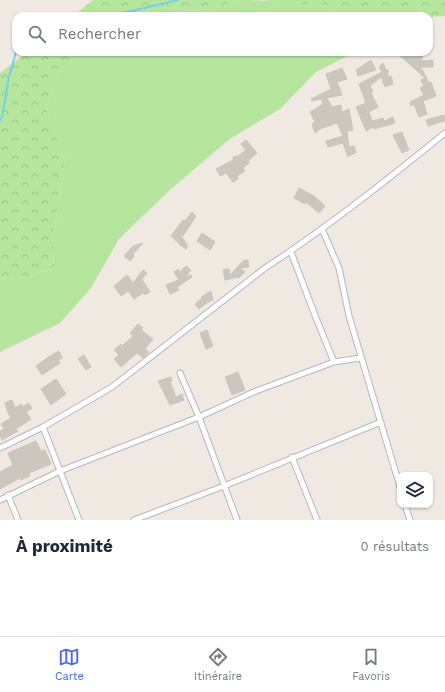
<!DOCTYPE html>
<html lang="fr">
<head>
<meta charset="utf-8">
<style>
  :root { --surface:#fff; --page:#f6f6f7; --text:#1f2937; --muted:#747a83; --line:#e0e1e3; --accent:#4264fb }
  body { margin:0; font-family:"Work Sans",sans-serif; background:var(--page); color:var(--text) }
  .controls { position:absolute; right:12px; bottom:12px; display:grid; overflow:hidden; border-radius:8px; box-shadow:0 1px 3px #0004 }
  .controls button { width:36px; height:36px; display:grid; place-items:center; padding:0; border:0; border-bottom:1px solid var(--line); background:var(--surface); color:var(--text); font:20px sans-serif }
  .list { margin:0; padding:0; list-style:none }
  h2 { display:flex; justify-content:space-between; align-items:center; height:52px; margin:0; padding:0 16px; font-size:17px }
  h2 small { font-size:13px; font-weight:400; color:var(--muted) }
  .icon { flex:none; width:22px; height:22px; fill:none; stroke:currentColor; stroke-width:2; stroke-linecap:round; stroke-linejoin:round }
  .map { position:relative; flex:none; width:445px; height:520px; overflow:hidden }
  .search { position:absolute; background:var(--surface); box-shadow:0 1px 3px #0004; left:12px; right:12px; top:12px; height:44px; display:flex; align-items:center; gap:10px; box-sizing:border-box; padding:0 14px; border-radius:12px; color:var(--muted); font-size:15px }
  .sheet { height:116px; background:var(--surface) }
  nav { display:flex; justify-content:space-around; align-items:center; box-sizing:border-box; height:56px; border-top:1px solid var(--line); background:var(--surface); font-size:11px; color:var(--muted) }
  nav a { display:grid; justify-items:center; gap:2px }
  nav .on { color:var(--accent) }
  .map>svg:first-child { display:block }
</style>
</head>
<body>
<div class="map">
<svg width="445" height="520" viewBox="0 0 445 520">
  <defs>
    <pattern id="forest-crowns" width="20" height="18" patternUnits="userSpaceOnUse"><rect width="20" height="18" fill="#b6e59e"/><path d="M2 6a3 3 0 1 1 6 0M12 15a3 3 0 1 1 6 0" fill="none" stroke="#9dc588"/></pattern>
  </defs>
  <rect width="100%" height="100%" fill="#efe9e1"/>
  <!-- grass -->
  <path fill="#b6e59e" d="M242,0C271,0 301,4 330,6L338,16H157L170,11L210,10Z
    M77,52H355L316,72L280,109L231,138L172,188L119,239L91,288L60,323L0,352V278L16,280L54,268L53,239L65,159L46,109L53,83Z"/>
  <!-- forest -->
  <path fill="url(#forest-crowns)" d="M93,0H242L210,10L170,11L157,16H73Z
    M262,0H445V16L429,17V16H338L330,6L286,3Z
    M27,52H77L53,83L46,109L65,159L53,239L54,268L16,280L0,278V73Z"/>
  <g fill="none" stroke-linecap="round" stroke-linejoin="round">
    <!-- stream -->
    <path stroke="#75cff0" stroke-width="2" d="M110,16L178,0
      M0,120L2,117L9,77L16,52"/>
  </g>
  <!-- building -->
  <path fill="#cbc7bf" stroke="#cbc5ba" d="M396,52H416L423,55L421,61L433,60V67H421L429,83L431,82L436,96L423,101L427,114L419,117L414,104L411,106L410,102L424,95L420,88L424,86L421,80L425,78Z
    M371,60L376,70L358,76L356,70Z
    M383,63L386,70L387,69L389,72L387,73L389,77L391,76L393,84L385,87L381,77L370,86L373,92L371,93L378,107L369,112L372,121L383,118L384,121L393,117L395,123L374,129L373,127L366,131L356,107L366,103L359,84L382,72L379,67Z
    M342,68L347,79L337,82L342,95L327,98L332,107L341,105L342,112L349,109L353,130L347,131L349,147L354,146L356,153L350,155L348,157L343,143L328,147L326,141L343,136L337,123L320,129L315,133L312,124L315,122L310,112L323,104L321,99L312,101L311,99L331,89L326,74Z
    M444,115L445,121L428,126L426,120Z
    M402,132L409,150L402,153L393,135Z
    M246,140L257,153L248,161L249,163L243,168L245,171L237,176L238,179L233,182L226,173L220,176L216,169L233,160V157L238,156L246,150L241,144Z
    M299,188L314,196L325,206L319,213L306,202L305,204L294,198Z
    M192,212L196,216L183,236L179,233L188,246L186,249L179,244V243L171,236L183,220L185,221Z
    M202,233L215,242L210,250L197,241Z
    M143,243L133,254L134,256L130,261L124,256L133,246Z
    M244,260H248L249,267L240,268L245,272L239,278L238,277L225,280L223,270L229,269L230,275Z
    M186,266L191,270L185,277L191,275L192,277L177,287L179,290L170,294L166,285L179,280L174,272L178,269L180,272Z
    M143,270L147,273L142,279L150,292L145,295L143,293L134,299L128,291L121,296L114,286L127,275L133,283Z
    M211,291L213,300L208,302L199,309L195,304L202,298L201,297Z
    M138,324L143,328L141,330L153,339L145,349L149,352L143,358L137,353L121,367L114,359L119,355L114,350L121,344L122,346L133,336L130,333Z
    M207,330L213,346L206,349L200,333Z
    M59,351L62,358L58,360L60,363L42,375L36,366L50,356Z
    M84,355L91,367L86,370L78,359Z
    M238,372L245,390L232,395L225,377Z
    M171,377L172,381L170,382L176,397L182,394L184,400L170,405L158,381Z
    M56,379L66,394L51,405L41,389Z
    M12,400L15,408L21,404L23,407L28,403L32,408L26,412L31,419L16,429L18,431L2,440L0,436V431L4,429L1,424L11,418L8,413L5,403Z
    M36,441L41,451L45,450L51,464L29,473L30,476L21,480L20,478L0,489V472L13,465L8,453Z"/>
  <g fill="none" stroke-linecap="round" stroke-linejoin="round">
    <!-- street casing -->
    <g stroke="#b4b7c1" stroke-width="7">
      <path id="street" d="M322,229L339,268L349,316L400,487
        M291,252L316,318L334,362
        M180,373L199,417L237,520
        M43,427L79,520
        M0,448L43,427L112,387L265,268C328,227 387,180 445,133
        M292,457L317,520
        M8,495L18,520
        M0,500L60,471L199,417L256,391L334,362L360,358
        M405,505L410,520
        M134,520L224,486L381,422"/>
    </g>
    <!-- street -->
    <use href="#street" stroke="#fff" stroke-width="5"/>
  </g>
</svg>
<div class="controls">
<button><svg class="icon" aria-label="layers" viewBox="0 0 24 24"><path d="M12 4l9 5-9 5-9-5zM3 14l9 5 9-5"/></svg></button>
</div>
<div class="search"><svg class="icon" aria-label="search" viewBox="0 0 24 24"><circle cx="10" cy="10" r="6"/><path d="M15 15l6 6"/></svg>Rechercher</div>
</div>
<section class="sheet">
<h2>À proximité<small>0 résultats</small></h2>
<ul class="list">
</ul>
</section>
<nav>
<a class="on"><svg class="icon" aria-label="map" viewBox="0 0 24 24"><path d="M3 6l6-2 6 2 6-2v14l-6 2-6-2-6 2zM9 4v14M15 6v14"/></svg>Carte</a>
<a><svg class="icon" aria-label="directions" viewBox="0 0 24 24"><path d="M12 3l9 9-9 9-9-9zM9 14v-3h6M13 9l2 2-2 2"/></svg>Itinéraire</a>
<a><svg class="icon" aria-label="saved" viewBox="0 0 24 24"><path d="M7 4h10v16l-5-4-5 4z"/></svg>Favoris</a>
</nav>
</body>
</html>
